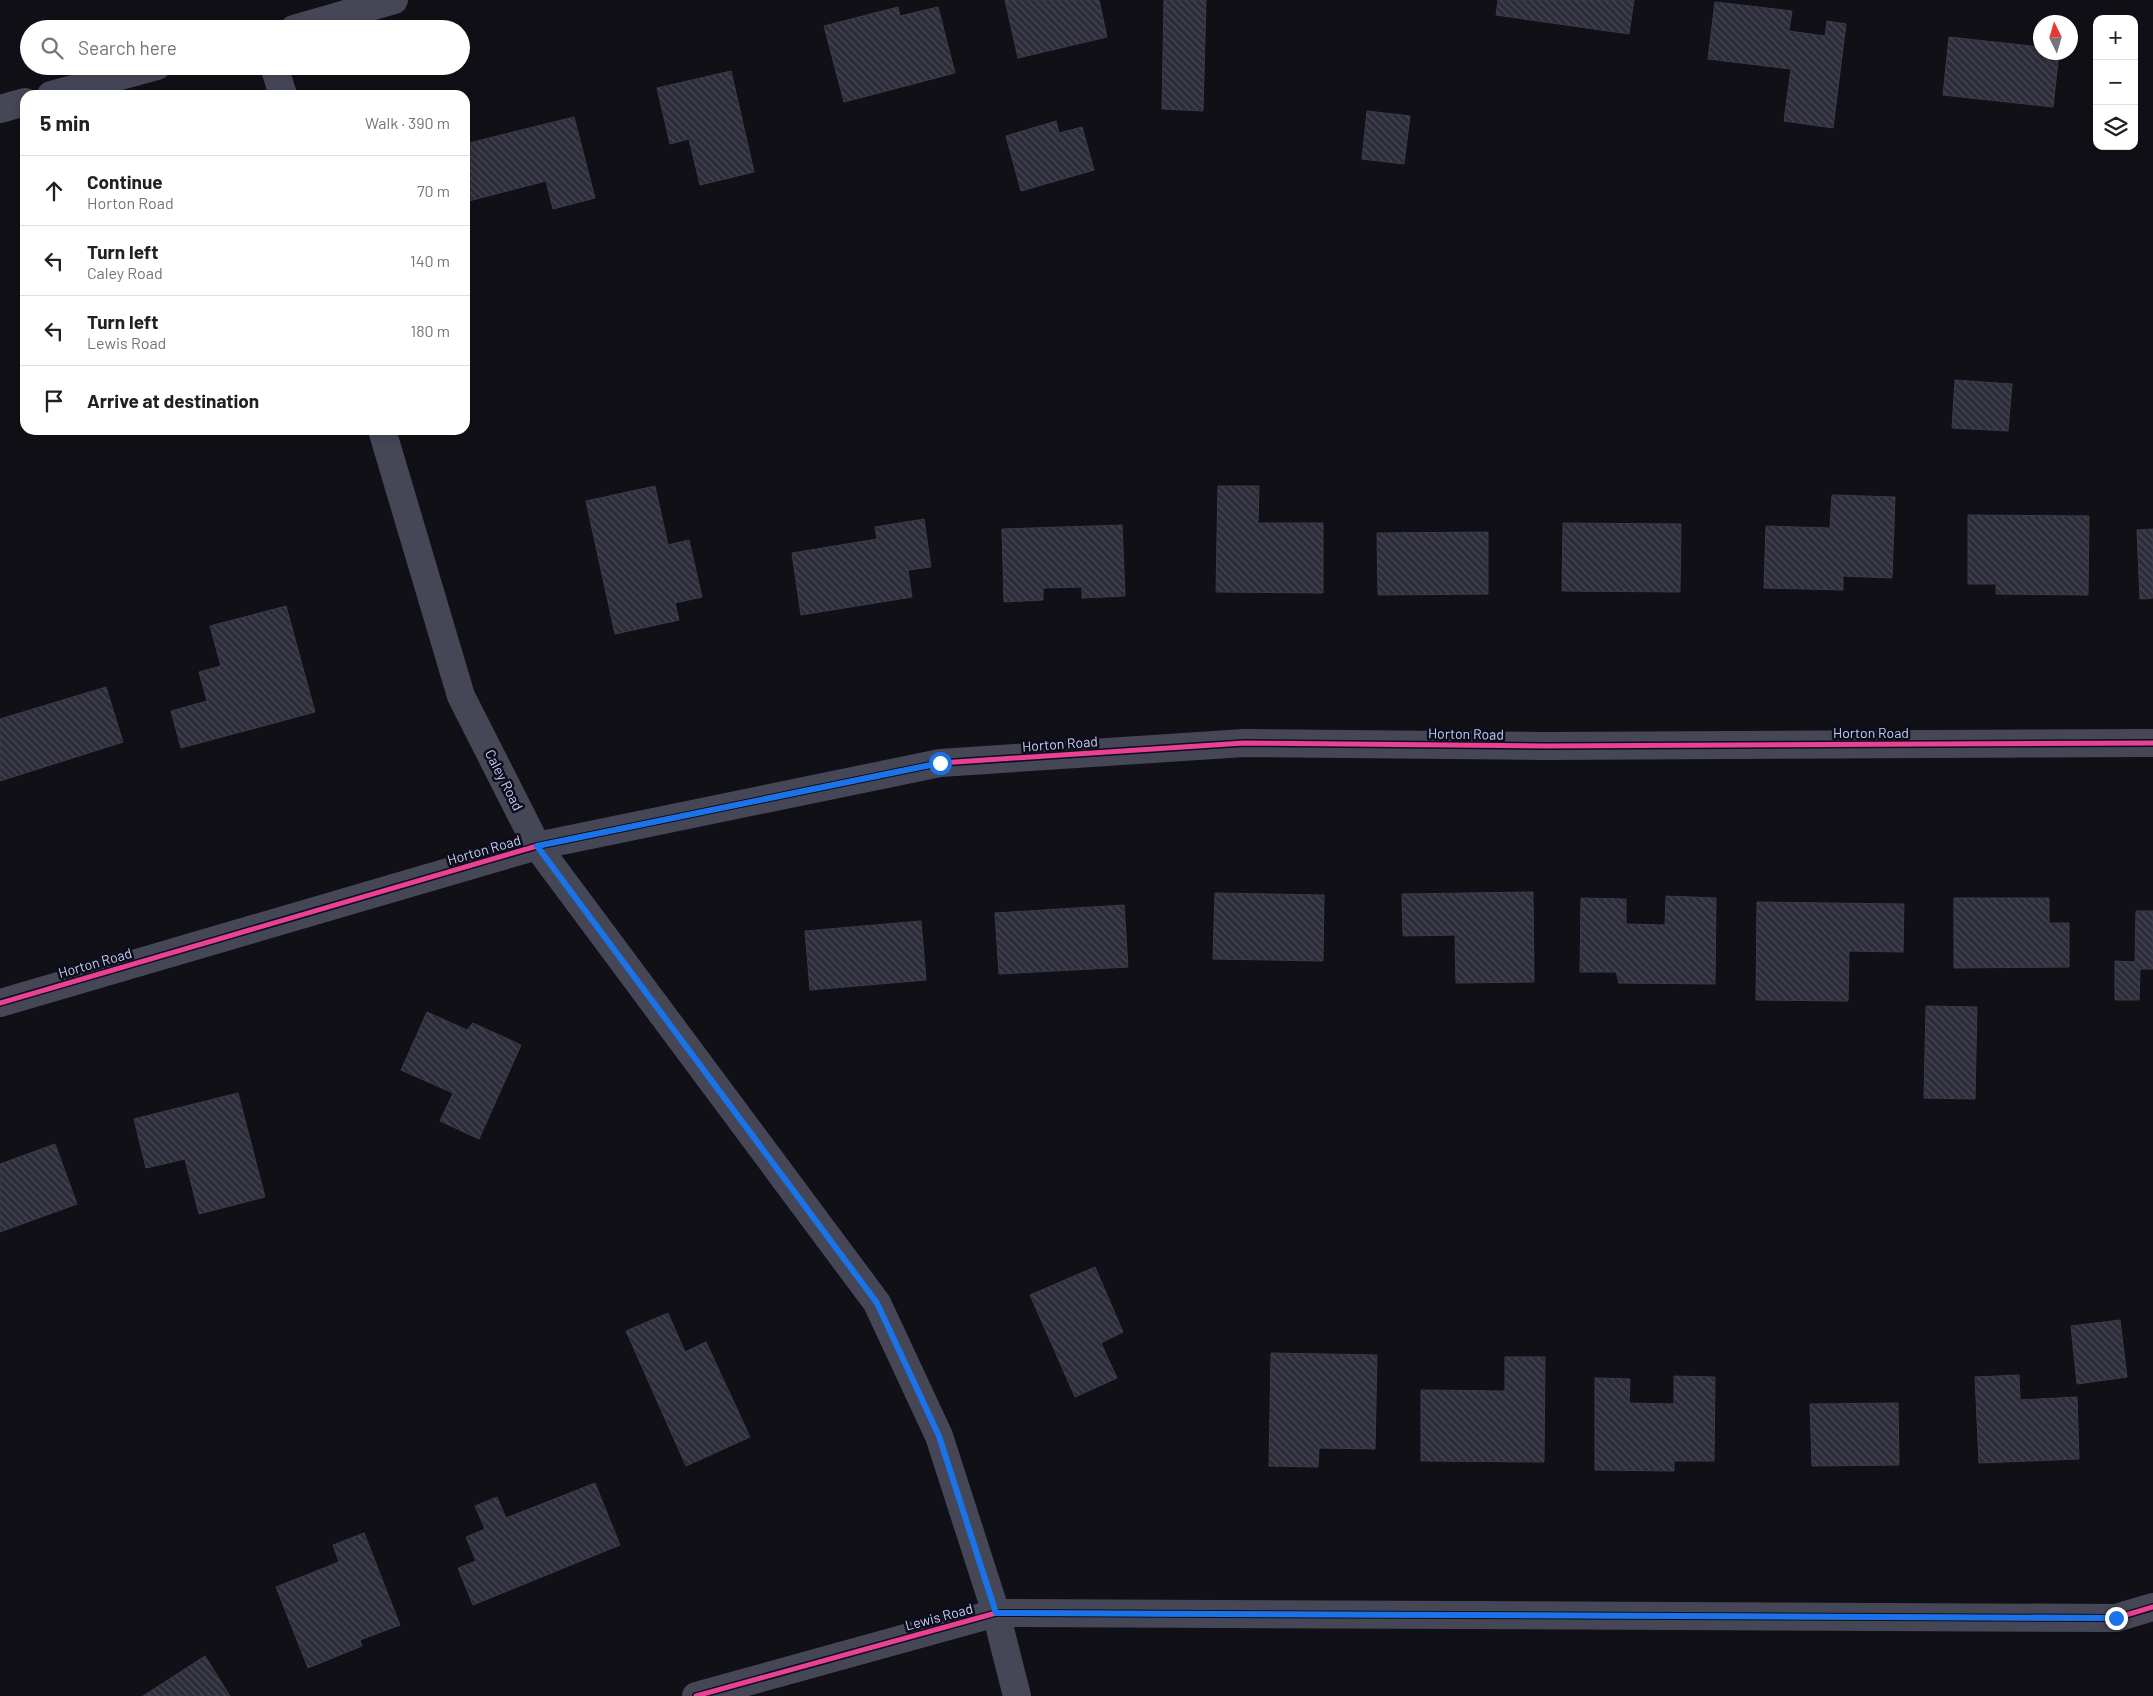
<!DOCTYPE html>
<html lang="en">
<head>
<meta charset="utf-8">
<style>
  :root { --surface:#fff; --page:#f2f2f2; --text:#202124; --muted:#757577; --line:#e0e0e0 }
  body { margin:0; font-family:Barlow,sans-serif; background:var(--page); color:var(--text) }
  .controls { position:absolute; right:15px; top:15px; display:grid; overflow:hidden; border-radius:10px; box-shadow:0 2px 8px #0003 }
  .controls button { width:45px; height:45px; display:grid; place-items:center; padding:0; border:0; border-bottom:1px solid var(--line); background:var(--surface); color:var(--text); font:25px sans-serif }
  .compass { position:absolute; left:2033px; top:15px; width:45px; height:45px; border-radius:50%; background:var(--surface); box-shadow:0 2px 8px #0003; rotate:355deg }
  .stop { position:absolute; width:15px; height:15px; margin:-11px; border:4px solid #1a73e8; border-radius:50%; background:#fff }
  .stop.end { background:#1a73e8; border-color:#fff; box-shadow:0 1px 5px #0008 }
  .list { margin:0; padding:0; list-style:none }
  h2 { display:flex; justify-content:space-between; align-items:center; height:65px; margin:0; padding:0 20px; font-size:21px }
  h2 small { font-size:16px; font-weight:400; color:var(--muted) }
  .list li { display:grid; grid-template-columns:32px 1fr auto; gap:15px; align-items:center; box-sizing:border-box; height:70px; padding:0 20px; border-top:1px solid var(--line) }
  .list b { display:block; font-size:19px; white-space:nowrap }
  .list p { margin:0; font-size:16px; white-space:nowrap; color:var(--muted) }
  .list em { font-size:16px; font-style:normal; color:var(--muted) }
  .icon { flex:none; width:28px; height:28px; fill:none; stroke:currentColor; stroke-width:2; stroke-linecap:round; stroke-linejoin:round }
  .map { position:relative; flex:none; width:2153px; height:1696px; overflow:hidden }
  .search { position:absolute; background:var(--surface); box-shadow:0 2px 8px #0003; left:20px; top:20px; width:450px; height:55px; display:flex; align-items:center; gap:12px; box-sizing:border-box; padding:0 18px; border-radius:28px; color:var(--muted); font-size:19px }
  .panel { position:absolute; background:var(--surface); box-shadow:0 2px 8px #0003; left:20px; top:90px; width:450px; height:345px; border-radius:15px }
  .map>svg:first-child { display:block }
</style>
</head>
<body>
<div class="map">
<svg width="2153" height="1696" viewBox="0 0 2153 1696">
  <defs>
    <pattern id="building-back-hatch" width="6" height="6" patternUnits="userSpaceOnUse" patternTransform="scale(1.25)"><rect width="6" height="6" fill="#2c2d39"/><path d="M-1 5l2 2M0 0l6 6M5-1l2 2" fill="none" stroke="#494a57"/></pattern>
  </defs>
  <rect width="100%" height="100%" fill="#101016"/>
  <!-- building -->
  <path fill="url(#building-back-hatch)" stroke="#3a3a4a" d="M1005,0H1099L1107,37L1018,58Z
    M1164,0H1206L1203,111L1162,109Z
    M1498,0H1634L1629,34L1496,15Z
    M1715,2L1792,11L1789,31L1825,36L1827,21L1846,24L1833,128L1784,121L1791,69L1708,59Z
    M898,7L900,16L938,7L955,73L844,102L824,26Z
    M1949,37L2040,47V52H2059L2053,107L1943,95Z
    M731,71L754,172L700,185L689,139L670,144L657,88Z
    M1367,111L1410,116L1404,164L1362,159Z
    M574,117L595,198L553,209L546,181L465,202V144Z
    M1056,121L1059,133L1082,127L1094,170L1021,191L1006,136Z
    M1955,380L2012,384L2008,431L1952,428Z
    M655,486L668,545L689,540L702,597L675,603L679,620L615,634L586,501Z
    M1218,486H1259L1258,523H1323V593L1216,592Z
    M1832,495L1895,497L1892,578L1843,576V590L1764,588L1766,526L1830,528Z
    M1968,515L2089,516L2088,595L1996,594V584H1968Z
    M924,519L931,567L908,570L912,597L801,615L792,553L877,539L875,527Z
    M1563,523L1681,524L1680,592L1562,591Z
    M1122,525L1125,596L1082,598V587L1043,588V600L1004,602L1002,529Z
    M2153,529V598L2140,599L2137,530Z
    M1488,532V594L1378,595L1377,533Z
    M286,606L315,712L181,748L171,711L207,701L199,672L221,666L210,626Z
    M106,687L123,742L0,781V719Z
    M1533,892L1534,982L1456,983L1455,935L1403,936L1402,894Z
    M1215,893L1324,895L1323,961L1213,959Z
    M1666,896L1716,898L1715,984L1619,983L1616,972H1580L1581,898L1626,899V924L1665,925Z
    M1954,898H2049V923H2069V967L1954,968Z
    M1757,902L1904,904L1903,952L1849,951L1848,1001L1756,1000Z
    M1124,905L1128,967L999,974L995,913Z
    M2136,911H2153V969H2140L2139,1000H2115V961L2135,962Z
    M921,921L926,980L810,990L805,931Z
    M1926,1006L1977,1007L1975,1099L1924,1098Z
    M427,1012L467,1030L473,1023L521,1045L479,1139L440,1121L453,1093L401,1070Z
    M238,1093L265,1197L199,1214L185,1159L146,1168L134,1119Z
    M55,1144L77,1204L0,1232V1164Z
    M1095,1267L1123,1332L1101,1343L1117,1378L1075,1397L1030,1295Z
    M668,1313L685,1352L706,1342L750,1437L686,1466L626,1331Z
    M2120,1320L2127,1377L2077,1384L2071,1326Z
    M1271,1353L1377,1355L1375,1449L1319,1448L1318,1467L1269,1466Z
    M1505,1357H1545L1544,1462L1421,1461V1390L1505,1391Z
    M2019,1375L2020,1400L2077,1397L2079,1459L1979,1463L1975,1377Z
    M1674,1376L1715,1377L1714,1461H1674V1471L1595,1470V1378L1630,1379L1629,1403L1674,1404Z
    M1898,1403L1899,1465L1812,1466L1810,1404Z
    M595,1483L620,1545L473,1605L458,1568L476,1561L466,1537L485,1529L475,1506L497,1497L506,1518Z
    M364,1533L400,1625L360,1640L362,1646L308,1668L276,1587L339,1562L333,1545Z
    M205,1656L230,1696H143Z"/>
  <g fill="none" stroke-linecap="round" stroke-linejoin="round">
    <!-- minor -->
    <path stroke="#454757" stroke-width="28" d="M294,29L394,0
      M274,66L283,95
      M51,95L157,66
      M0,109L25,102
      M382,430L461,696L537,846L877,1303L939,1436L996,1613L1017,1696
      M0,1003L537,846L940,763L1244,743L1545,746L2153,743
      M696,1696L996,1613L2116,1618L2153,1607"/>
    <!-- cycleway casing -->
    <g stroke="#0c0d1a" stroke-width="8">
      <path id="cycleway" d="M0,1003L537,846L940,763L1244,743L1545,746L2153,743
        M696,1696L996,1613L2116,1618L2153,1607"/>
    </g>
    <!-- cycleway -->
    <use href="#cycleway" stroke="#ea4096" stroke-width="5"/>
  </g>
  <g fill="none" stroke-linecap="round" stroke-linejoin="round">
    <!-- route -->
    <path stroke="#1a73e8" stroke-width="6" d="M940,763L537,846L877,1303L939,1436L996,1613L2116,1618"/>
  </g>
  <g text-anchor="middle" stroke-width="5" stroke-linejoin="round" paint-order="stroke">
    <!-- street labels -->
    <g font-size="14" fill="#cacefa" stroke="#0c0d1a">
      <text x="1871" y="738">Horton Road</text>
      <text transform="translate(1466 734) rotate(1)" y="5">Horton Road</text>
      <text transform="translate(1060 744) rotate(-4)" y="5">Horton Road</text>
      <text transform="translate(504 780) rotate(63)" y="5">Caley Road</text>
      <text transform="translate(484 850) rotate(-16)" y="5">Horton Road</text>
      <text transform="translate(95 963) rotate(-16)" y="5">Horton Road</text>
      <text transform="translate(939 1617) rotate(-15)" y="5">Lewis Road</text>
    </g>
  </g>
</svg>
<div class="controls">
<button>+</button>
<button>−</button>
<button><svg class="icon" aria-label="layers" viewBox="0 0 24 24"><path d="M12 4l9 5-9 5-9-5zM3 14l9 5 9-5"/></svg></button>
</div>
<svg class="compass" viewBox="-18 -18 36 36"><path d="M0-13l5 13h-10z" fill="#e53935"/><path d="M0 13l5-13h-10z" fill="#757577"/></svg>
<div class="stop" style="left:940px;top:763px"></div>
<div class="stop end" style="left:2116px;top:1618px"></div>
<div class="search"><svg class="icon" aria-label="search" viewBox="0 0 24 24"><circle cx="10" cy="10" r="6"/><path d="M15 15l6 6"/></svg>Search here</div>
<section class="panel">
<h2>5 min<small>Walk · 390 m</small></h2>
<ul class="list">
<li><svg class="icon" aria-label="ahead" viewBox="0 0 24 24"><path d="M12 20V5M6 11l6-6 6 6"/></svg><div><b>Continue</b><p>Horton Road</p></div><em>70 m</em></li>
<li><svg class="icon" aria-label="left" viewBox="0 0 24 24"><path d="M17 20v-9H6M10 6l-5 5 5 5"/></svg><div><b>Turn left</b><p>Caley Road</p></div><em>140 m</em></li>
<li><svg class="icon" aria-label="left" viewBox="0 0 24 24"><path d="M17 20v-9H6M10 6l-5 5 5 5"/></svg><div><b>Turn left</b><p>Lewis Road</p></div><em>180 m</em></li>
<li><svg class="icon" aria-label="arrive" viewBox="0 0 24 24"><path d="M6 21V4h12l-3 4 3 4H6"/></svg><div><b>Arrive at destination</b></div></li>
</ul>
</section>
</div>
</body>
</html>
